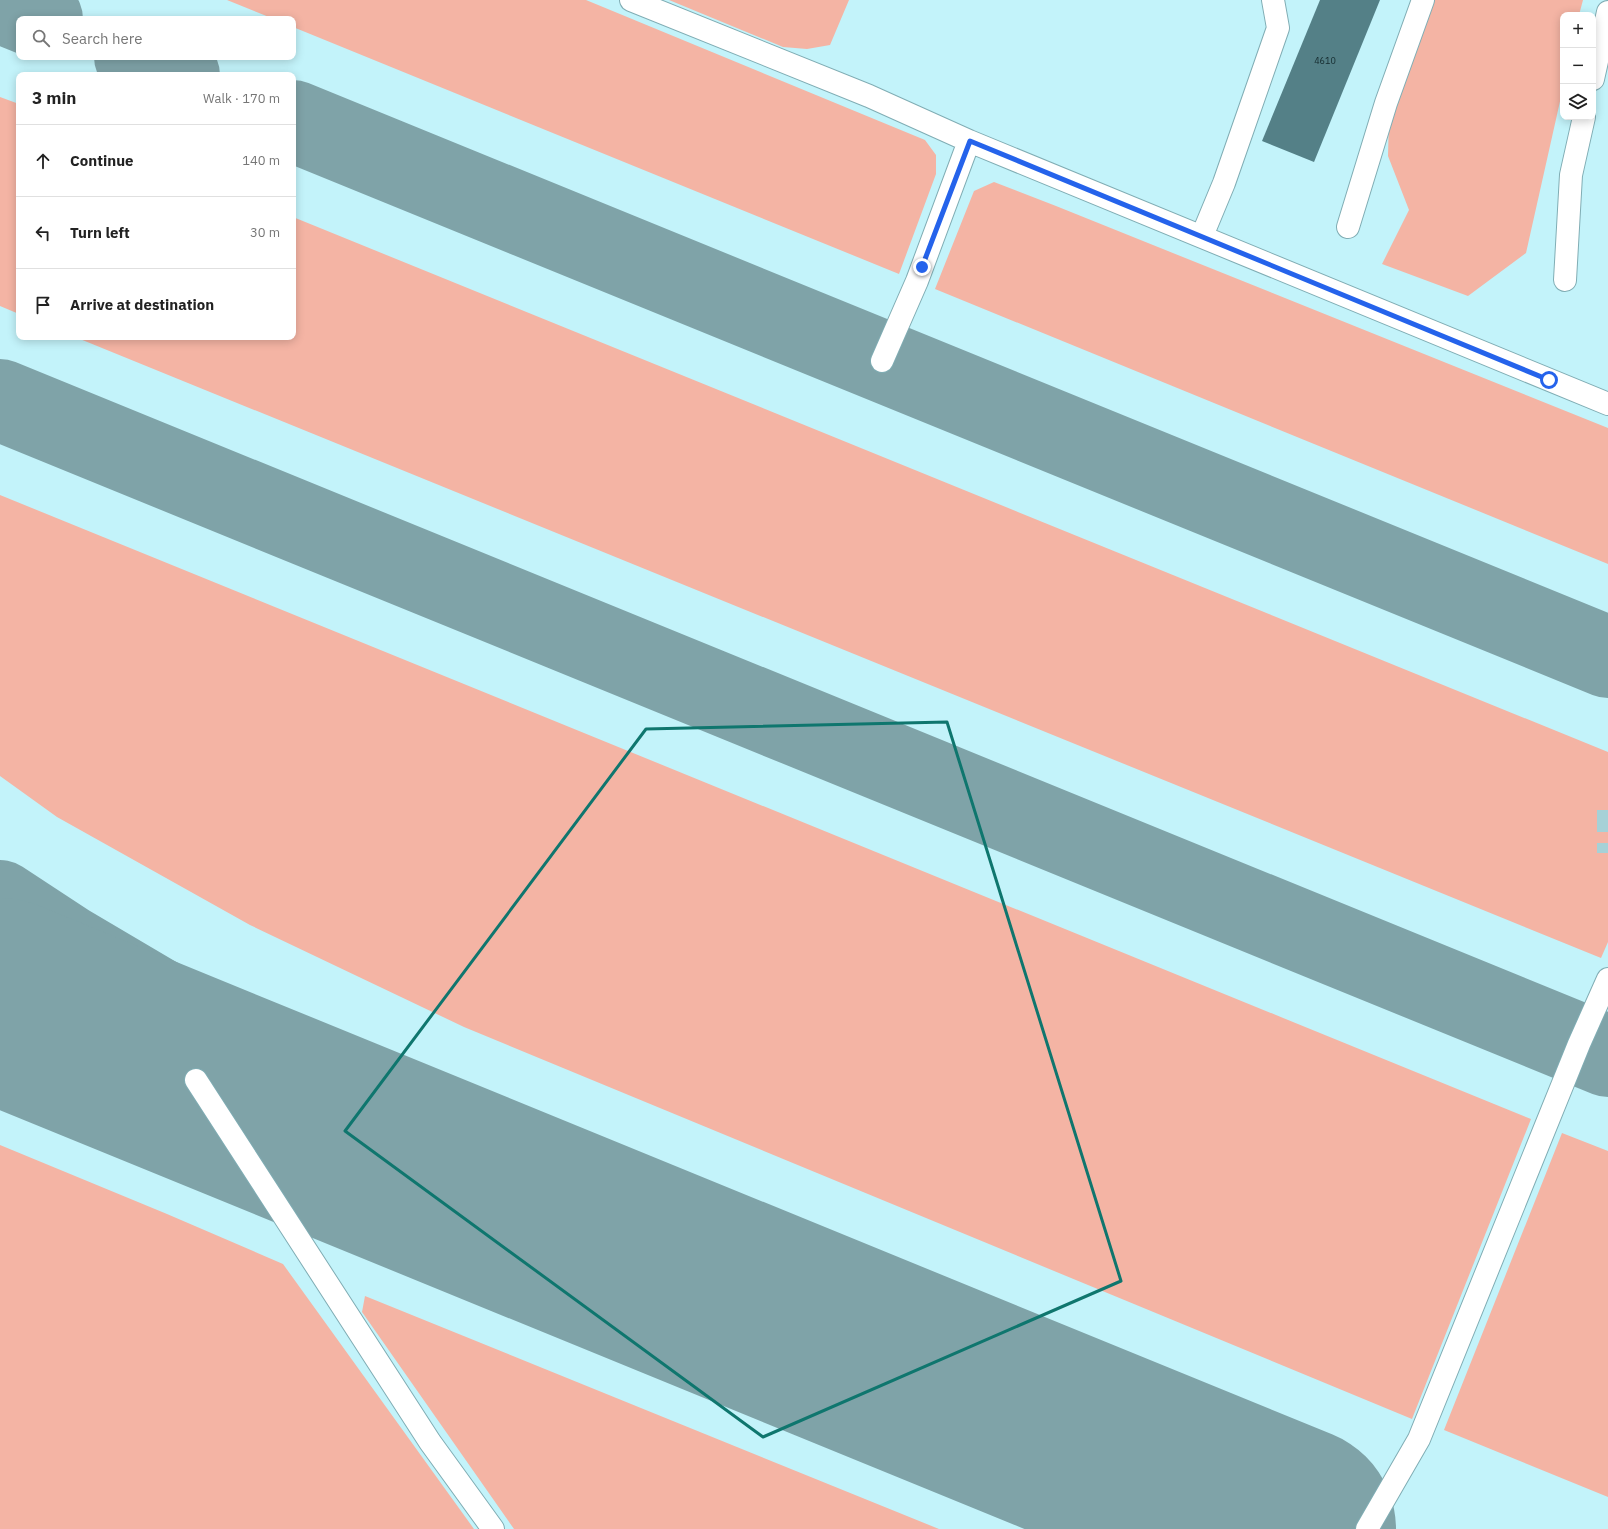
<!DOCTYPE html>
<html lang="en">
<head>
<meta charset="utf-8">
<style>
  :root { --surface:#fff; --page:#f6f6f6; --text:#222; --muted:#767676; --line:#e0e0e0 }
  body { margin:0; font-family:"IBM Plex Sans",sans-serif; background:var(--page); color:var(--text) }
  .controls { position:absolute; right:12px; top:12px; display:grid; overflow:hidden; border-radius:8px; box-shadow:0 2px 10px #0003 }
  .controls button { width:36px; height:36px; display:grid; place-items:center; padding:0; border:0; border-bottom:1px solid var(--line); background:var(--surface); color:var(--text); font:20px sans-serif }
  .stop { position:absolute; width:12px; height:12px; margin:-9px; border:3px solid #2563eb; border-radius:50%; background:#fff }
  .stop.end { background:#2563eb; border-color:#fff; box-shadow:0 1px 4px #0008 }
  .list { margin:0; padding:0; list-style:none }
  h2 { display:flex; justify-content:space-between; align-items:center; height:52px; margin:0; padding:0 16px; font-size:17px }
  h2 small { font-size:13px; font-weight:400; color:var(--muted) }
  .list li { display:grid; grid-template-columns:26px 1fr auto; gap:12px; align-items:center; box-sizing:border-box; height:72px; padding:0 16px; border-top:1px solid var(--line) }
  .list b { display:block; font-size:15px; white-space:nowrap }
  .list em { font-size:13px; font-style:normal; color:var(--muted) }
  .icon { flex:none; width:22px; height:22px; fill:none; stroke:currentColor; stroke-width:2; stroke-linecap:round; stroke-linejoin:round }
  .map { position:relative; flex:none; width:1608px; height:1529px; overflow:hidden }
  .search { position:absolute; background:var(--surface); box-shadow:0 2px 10px #0003; left:16px; top:16px; width:280px; height:44px; display:flex; align-items:center; gap:10px; box-sizing:border-box; padding:0 14px; border-radius:8px; color:var(--muted); font-size:15px }
  .panel { position:absolute; background:var(--surface); box-shadow:0 2px 10px #0003; left:16px; top:72px; width:280px; height:268px; border-radius:8px }
  .map>svg:first-child { display:block }
</style>
</head>
<body>
<div class="map">
<svg width="1608" height="1529" viewBox="0 0 1608 1529">
  <rect width="100%" height="100%" fill="#c3f3fa"/>
  <!-- green -->
  <path fill="#f4b4a4" d="M227,0H586L925,140L936,155V174L899,274L293,27V19H274Z
    M669,0H849L830,45L807,49L783,47Z
    M1430,0H1583L1579,15H1563V88L1526,253L1468,296L1382,264L1409,210L1388,156L1389,116Z
    M0,97L19,104V314L0,306Z
    M994,182L1056,206L1608,428V564L935,289L974,191Z
    M293,217L1608,752V942L1601,958L75,337H293Z
    M0,495L1531,1119L1412,1419L464,1027L250,925L57,817L0,776Z
    M1562,1133L1608,1151V1497L1444,1430Z
    M0,1145L167,1214L283,1264L474,1529H0Z
    M365,1296L939,1529H514L362,1312Z"/>
  <g fill="none" stroke-linecap="round" stroke-linejoin="round">
    <!-- taxiway -->
    <path stroke="#7fa3a8" stroke-width="82" d="M0,2L42,19
      M135,57L179,75
      M293,121L1608,657
      M0,400L1608,1056
      M0,901L67,945L248,1052L465,1190"/>
    <!-- runway -->
    <path stroke="#7fa3a8" stroke-width="204" d="M0,1000L1294,1529"/>
  </g>
  <!-- building -->
  <path fill="#548087" d="M1320,0H1380L1314,162L1262,141Z"/>
  <g fill="none" stroke-linecap="round" stroke-linejoin="round">
    <!-- highway-tunnel -->
    <path stroke="#a6d1d7" stroke-width="22" stroke-dasharray="22 11" stroke-linecap="butt" d="M1608,810V853"/>
    <!-- minor casing -->
    <g stroke="#80adb4" stroke-width="24">
      <path id="minor" d="M631,0L869,96L969,141L917,281L882,361
        M1593,79L1608,12
        M969,141L1608,404
        M1348,227L1386,103L1423,0
        M1202,236L1224,183L1278,28L1273,0
        M1565,280L1571,175L1584,117
        M196,1080L430,1442L493,1529
        M1367,1529L1419,1439L1579,1044L1608,979"/>
    </g>
    <!-- minor -->
    <use href="#minor" stroke="#fff" stroke-width="22"/>
  </g>
  <g fill="none" stroke-linecap="round" stroke-linejoin="round">
    <!-- route -->
    <path stroke="#2563eb" stroke-width="5" d="M922,267L970,141L1549,380"/>
  </g>
  <!-- marked area -->
  <path fill="none" stroke="#0f766e" stroke-width="3" stroke-linejoin="round" d="M947,722L1121,1281L763,1437L345,1131L646,729Z"/>
  <g text-anchor="middle" stroke-width="3" stroke-linejoin="round" paint-order="stroke">
    <!-- number labels -->
    <g font-size="9" fill="#152a2e">
      <text x="1325" y="64">4610</text>
    </g>
  </g>
</svg>
<div class="controls">
<button>+</button>
<button>−</button>
<button><svg class="icon" aria-label="layers" viewBox="0 0 24 24"><path d="M12 4l9 5-9 5-9-5zM3 14l9 5 9-5"/></svg></button>
</div>
<div class="stop" style="left:1549px;top:380px"></div>
<div class="stop end" style="left:922px;top:267px"></div>
<div class="search"><svg class="icon" aria-label="search" viewBox="0 0 24 24"><circle cx="10" cy="10" r="6"/><path d="M15 15l6 6"/></svg>Search here</div>
<section class="panel">
<h2>3 min<small>Walk · 170 m</small></h2>
<ul class="list">
<li><svg class="icon" aria-label="ahead" viewBox="0 0 24 24"><path d="M12 20V5M6 11l6-6 6 6"/></svg><div><b>Continue</b></div><em>140 m</em></li>
<li><svg class="icon" aria-label="left" viewBox="0 0 24 24"><path d="M17 20v-9H6M10 6l-5 5 5 5"/></svg><div><b>Turn left</b></div><em>30 m</em></li>
<li><svg class="icon" aria-label="arrive" viewBox="0 0 24 24"><path d="M6 21V4h12l-3 4 3 4H6"/></svg><div><b>Arrive at destination</b></div></li>
</ul>
</section>
</div>
</body>
</html>
